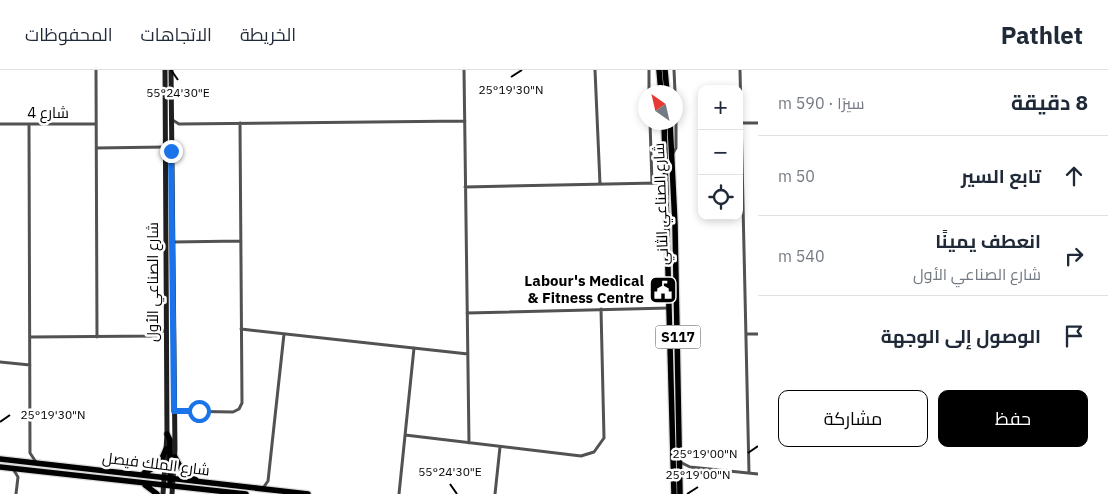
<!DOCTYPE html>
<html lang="ar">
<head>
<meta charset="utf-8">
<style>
  :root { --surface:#fff; --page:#f6f6f7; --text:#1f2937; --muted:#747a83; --line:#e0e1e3; --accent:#000 }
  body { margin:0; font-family:"IBM Plex Sans",Cairo,sans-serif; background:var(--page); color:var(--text); direction:rtl }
  .controls { position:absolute; right:15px; top:15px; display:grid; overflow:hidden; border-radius:10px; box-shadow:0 2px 8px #0003 }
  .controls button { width:45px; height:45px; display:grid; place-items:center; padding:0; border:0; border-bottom:1px solid var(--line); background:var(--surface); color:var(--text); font:25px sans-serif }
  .compass { position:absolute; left:638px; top:15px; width:45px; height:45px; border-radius:50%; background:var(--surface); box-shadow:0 2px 8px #0003; rotate:326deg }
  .stop { position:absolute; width:15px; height:15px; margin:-11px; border:4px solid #1a73e8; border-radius:50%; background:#fff }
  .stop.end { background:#1a73e8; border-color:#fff; box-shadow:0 1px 5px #0008 }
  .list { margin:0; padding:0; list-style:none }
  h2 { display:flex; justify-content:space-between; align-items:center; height:65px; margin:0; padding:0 20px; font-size:21px }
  h2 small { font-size:16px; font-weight:400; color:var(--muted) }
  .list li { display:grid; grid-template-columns:32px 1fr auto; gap:15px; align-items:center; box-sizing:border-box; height:80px; padding:0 20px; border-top:1px solid var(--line) }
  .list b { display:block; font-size:19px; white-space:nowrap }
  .list p { margin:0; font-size:16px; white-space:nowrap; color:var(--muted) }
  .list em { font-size:16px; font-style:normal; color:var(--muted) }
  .actions { display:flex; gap:10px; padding:15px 20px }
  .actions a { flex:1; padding:11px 0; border:1px solid var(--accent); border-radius:10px; text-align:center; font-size:18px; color:var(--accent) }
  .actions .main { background:var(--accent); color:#fff }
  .icon { flex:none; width:28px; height:28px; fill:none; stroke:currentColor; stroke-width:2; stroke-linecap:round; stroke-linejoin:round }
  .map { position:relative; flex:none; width:758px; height:424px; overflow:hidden; direction:ltr }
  header { display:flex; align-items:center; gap:30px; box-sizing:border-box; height:70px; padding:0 25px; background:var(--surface); border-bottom:1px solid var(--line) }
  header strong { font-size:24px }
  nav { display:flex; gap:28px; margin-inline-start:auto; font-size:18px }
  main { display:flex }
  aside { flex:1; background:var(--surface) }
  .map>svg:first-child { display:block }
</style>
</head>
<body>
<header>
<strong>Pathlet</strong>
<nav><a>الخريطة</a><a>الاتجاهات</a><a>المحفوظات</a></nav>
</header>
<main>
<aside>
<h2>8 دقيقة<small>سيرًا · 590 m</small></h2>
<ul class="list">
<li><svg class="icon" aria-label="ahead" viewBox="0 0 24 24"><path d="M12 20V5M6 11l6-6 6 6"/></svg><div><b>تابع السير</b></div><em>50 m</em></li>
<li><svg class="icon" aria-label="right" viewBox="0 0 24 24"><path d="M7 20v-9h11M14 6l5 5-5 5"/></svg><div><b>انعطف يمينًا</b><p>شارع الصناعي الأول</p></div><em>540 m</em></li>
<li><svg class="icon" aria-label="arrive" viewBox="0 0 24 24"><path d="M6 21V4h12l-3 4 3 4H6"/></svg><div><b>الوصول إلى الوجهة</b></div></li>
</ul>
<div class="actions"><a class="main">حفظ</a><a>مشاركة</a></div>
</aside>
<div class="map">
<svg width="758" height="424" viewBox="0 0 758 424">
  <rect width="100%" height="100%" fill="#fff"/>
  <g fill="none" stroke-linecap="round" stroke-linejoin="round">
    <!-- primary casing -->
    <g stroke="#dbdbdb" stroke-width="8">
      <path id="primary" d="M659,0L661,22
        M665,0L667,22
        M664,52L674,424
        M670,52L675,155L680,424
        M167,364L170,370V411
        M175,387L182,400L196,410
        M0,389L308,424
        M0,397L246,424
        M144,403L159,395L166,379
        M145,415L157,424"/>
    </g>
    <!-- street -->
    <path stroke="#525252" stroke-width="3" d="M96,0L97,267
      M464,0L469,373
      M595,0L600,114
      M649,0V22
      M674,0L675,22
      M740,0L749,403
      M171,49L179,54L465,51
      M650,52L652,113
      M742,53H758
      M0,54H96
      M29,54L30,383L36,392
      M96,78L165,77
      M673,83L676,78V24
      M465,117L657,113L666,117
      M173,172L241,171
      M467,243L669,238
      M241,259L468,284
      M746,264H758
      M30,267L156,266L166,259
      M0,292L30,295
      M174,341L233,342L239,339L242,333L240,53
      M405,365L581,386L594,382L604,368L601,239
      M680,392L690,397L758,404
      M13,399L18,407L16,424
      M263,418L268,411L284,264
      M399,424L414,278
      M495,424L500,377"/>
    <!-- secondary -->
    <path stroke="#1f1f1f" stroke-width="5" d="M171,0L175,379L172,424
      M163,424L167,364L165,0"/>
    <!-- primary -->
    <use href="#primary" stroke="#000" stroke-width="5.5"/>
  </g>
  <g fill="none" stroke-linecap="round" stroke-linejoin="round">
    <!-- route -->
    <path stroke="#1a73e8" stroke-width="6" d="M171,81L174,341H199"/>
  </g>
  <!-- ticks -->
  <path fill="none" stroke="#000" stroke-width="2" d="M171,0L178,10M511,7L522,0M0,352L10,345M748,383L758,376M450,414L457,424M687,424L698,417"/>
  <!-- icons -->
  <defs>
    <g id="civic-square" transform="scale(1.4375)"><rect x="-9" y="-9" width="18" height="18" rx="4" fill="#000" stroke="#fff"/><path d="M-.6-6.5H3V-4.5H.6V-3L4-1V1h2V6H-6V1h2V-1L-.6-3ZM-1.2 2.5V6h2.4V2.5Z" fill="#fff"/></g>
  </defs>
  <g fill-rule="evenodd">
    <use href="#civic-square" x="663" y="220"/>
  </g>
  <g text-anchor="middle" stroke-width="5" stroke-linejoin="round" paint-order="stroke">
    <!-- shield labels -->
    <rect fill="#fff" stroke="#4c4c4c" stroke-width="1" x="655.5" y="255.5" width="45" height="23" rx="4"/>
    <g font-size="14" font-weight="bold" fill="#000">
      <text x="678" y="272">S117</text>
    </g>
    <!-- street labels -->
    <g font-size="15" fill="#000" stroke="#fff">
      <text x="48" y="48">شارع 4</text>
      <text transform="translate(661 134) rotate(-92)" y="5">شارع الصناعي الثاني</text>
      <text transform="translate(153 212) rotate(-90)" y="5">شارع الصناعي الأول</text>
      <text transform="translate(156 394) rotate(7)" y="5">شارع الملك فيصل</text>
    </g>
    <!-- poi labels -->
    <g font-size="15" font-weight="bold" fill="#000" stroke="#fff" text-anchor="end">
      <text x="644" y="216">Labour's Medical<tspan x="644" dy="17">&amp; Fitness Centre</tspan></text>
    </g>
  </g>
  <g font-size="12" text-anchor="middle" fill="#000" stroke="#fff" stroke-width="5" stroke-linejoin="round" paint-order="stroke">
    <text x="511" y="24">25°19'30"N</text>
    <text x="178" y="27">55°24'30"E</text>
    <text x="53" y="349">25°19'30"N</text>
    <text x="705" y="388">25°19'00"N</text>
    <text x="450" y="406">55°24'30"E</text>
    <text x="698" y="409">25°19'00"N</text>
  </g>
</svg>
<div class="controls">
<button>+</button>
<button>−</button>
<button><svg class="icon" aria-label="locate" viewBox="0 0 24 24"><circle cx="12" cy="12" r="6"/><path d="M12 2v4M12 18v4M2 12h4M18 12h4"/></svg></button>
</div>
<svg class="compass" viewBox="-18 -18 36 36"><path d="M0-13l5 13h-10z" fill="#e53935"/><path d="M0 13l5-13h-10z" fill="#747a83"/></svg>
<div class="stop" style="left:199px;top:341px"></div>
<div class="stop end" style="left:171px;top:81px"></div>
</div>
</main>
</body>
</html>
